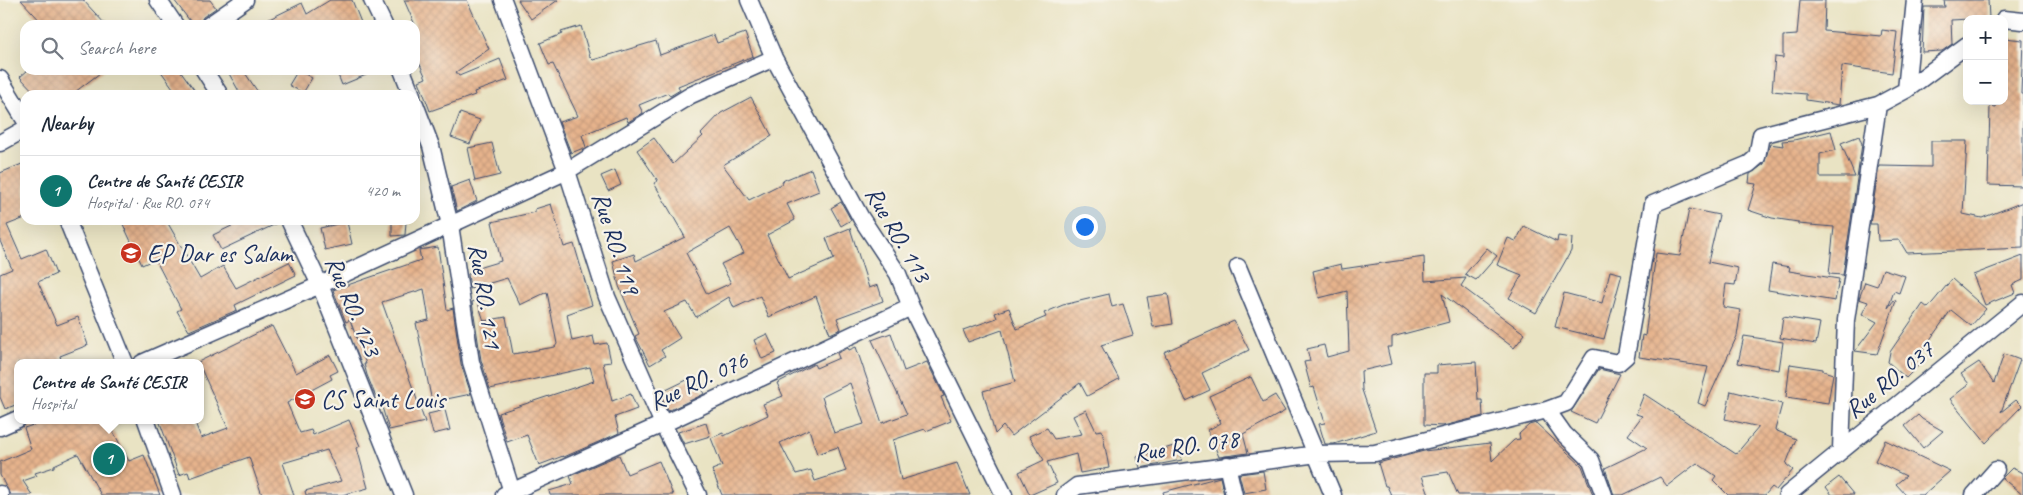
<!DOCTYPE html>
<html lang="en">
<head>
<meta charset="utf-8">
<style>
  :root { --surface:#fff; --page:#f6f6f7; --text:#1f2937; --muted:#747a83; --line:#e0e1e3; --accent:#0f766e }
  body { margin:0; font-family:Caveat,sans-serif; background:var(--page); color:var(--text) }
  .controls { position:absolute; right:15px; top:15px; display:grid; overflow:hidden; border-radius:10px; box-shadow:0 5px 20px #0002 }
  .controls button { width:45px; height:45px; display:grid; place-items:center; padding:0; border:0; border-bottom:1px solid var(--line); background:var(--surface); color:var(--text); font:25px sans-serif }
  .you { position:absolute; left:1084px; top:226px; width:18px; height:18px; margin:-12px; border:4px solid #fff; border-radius:50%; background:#1a73e8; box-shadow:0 0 0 8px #1a73e833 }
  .badge { display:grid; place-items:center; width:32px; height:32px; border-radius:50%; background:var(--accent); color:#fff; font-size:16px; font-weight:700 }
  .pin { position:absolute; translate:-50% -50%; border:2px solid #fff; box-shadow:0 1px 5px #0006 }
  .popup { position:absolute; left:14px; top:359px; width:190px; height:65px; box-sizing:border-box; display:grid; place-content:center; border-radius:10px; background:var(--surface); filter:drop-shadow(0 1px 4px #0005); font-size:16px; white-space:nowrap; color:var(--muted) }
  .popup b { font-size:19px; color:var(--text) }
  .popup::after { content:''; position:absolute; left:50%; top:100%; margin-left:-10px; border:10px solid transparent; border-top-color:var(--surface) }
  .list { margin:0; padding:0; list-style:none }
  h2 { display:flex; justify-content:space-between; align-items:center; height:65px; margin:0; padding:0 20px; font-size:21px }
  h2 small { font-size:16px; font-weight:400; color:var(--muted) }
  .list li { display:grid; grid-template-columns:32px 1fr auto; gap:15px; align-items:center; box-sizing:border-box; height:70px; padding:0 20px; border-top:1px solid var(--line) }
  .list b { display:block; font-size:19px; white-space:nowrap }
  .list p { margin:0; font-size:16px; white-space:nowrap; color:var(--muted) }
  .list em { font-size:16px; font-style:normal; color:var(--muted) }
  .icon { flex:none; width:28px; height:28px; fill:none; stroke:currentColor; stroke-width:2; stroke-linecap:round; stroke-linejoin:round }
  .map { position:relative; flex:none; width:2023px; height:495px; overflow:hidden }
  .search { position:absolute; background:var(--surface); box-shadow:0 5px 20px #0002; left:20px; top:20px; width:400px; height:55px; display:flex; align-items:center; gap:12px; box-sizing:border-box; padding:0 18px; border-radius:15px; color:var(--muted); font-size:19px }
  .panel { position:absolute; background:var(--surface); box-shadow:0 5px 20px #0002; left:20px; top:90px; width:400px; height:135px; border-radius:15px }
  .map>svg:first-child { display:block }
</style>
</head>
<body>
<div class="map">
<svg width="2023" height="495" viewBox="0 0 2023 495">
  <defs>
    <pattern id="building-cross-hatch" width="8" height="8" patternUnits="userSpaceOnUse" patternTransform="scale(1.25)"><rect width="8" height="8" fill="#e6b38c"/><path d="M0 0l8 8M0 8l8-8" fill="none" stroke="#c59a7b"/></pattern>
  </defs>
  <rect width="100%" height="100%" fill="#f7f3e8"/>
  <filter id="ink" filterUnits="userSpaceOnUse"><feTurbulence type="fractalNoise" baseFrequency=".02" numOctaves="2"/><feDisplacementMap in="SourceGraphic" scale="10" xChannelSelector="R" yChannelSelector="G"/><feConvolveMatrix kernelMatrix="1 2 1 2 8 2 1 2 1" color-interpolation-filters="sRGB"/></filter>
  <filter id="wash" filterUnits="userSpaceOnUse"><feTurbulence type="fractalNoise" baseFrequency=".0096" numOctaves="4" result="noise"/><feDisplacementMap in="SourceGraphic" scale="20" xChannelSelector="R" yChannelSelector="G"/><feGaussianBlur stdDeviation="1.12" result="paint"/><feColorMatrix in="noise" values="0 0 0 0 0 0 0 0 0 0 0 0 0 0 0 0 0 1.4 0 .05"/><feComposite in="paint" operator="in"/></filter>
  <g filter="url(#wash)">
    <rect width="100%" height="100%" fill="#e9e3c3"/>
    <g id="blocks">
      <!-- building -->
      <path fill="url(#building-cross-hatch)" fill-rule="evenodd" d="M21,0H83L106,25H44Z
        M174,0H210L216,8L203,17L199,25H193Z
        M330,0H352L362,25H257L302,3L307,14Z
        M404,0H467L489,49L456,72L459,76L500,59L508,80L474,92L475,95L430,111L419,81L426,78L415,53V25Z
        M518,0H558L531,19Z
        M1800,0H1825L1824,31L1881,36L1882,30L1897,32L1892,73L1842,66L1839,105L1806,100V94L1772,91L1775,57L1783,58V36L1797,35Z
        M1944,0H1988L1989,18L1951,20L1952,44L1942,51L1922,52L1924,7H1945Z
        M581,26L590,57L593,60L656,41L660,55L714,35L717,43L745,33L753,56L678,86L680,90L670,96L668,93L639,105L643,113L628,122L626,117L582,135L586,147L571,153L559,122L578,116L553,64L549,65L540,43L562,34L561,32Z
        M2004,38L2023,40L2021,94H2023V186L1988,185L1990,106L1996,107L1997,101H2004Z
        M28,70H104L71,95H37L20,77Z
        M160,70H180L198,95H178Z
        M227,70H243L260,95H241Z
        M298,70L312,78L303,93L289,85Z
        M336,70H378L342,85Z
        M751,97L772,136L723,165L749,200L783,183L782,181L811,169L819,191L787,204L795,220L767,235L788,279L834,259L826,238L850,228L869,288L878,285L883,301L837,318L841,329L830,334L816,296L769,317L760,296L734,308L729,297L696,317L687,302L664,312L680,338L661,350L665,356L650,365L635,336L639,334L619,286L613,261L634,254L636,261L685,237L654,183L658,181L637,150L654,138L673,164L703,136L701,134L721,113ZM730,228L744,253L721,264L731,283L707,294L686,253Z
        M460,113L480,120L470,144L451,137Z
        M1831,131L1836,150L1820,154V177H1855L1841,143L1859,136L1862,144L1843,275L1829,274L1834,227L1798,224V222L1772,218L1748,210L1756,184L1749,183L1750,174L1764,164L1770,144L1783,146L1782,141L1794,140Z
        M1931,141H1967L1963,214L1982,218L2023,202V248L1907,253L1899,240L1878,241L1877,224H1870L1879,166L1931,167Z
        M492,143L500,175L475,181L468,148Z
        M22,164L25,171V218L7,225L22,259L46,249L56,274L38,282L57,325L78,317L88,345L60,356L62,363H18V404L5,409L0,397V274L12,269L0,241V173Z
        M615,170L621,185L608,191L601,176Z
        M470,180L477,201L457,211L451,187Z
        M841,202L851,220L841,226L831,208Z
        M551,204L564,247L574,244L592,305L567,314L572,341L593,336L595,345L607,343L611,362L603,363L612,401L631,394L637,409L615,417L619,433L564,457L563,456L539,465L527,435L507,442L498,413L594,381L590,367L490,389L481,360L472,302L477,300L484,321L506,317L513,354L555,347L557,344L547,292L520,305L507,278L470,289L468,274L472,273L471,270L501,261L492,222L535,212V209Z
        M1689,209L1719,215L1708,262L1738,268L1735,285L1726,284L1723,307L1741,310L1737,336L1705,406L1698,403L1708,367L1639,357L1642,335L1645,336L1656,253L1680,256Z
        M121,220H166L200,279L223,266L236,288L289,262L296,275L235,305L237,310L189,331L177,311L181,309L155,259L142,265Z
        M244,220H279L280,222L221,250L213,235Z
        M347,222L352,244L325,250L320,228Z
        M392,222H406L405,235L392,236Z
        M1524,226L1557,242L1558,236L1572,238L1571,251L1536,313L1509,298L1522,275L1497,265L1508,238L1516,241Z
        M438,247L447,310L453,308L461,364L471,394L432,402L416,323L429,320L424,289L382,302L425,422L389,430L379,397H376L367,375L364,364H366L350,320L346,322L333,290L421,260L419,250Z
        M1487,248L1497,256L1476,280L1465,274Z
        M2023,256V280L2012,285L2015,293L1985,305L1973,275Z
        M1424,257L1425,281L1466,278L1461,286L1525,334L1514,348L1442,294L1449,322L1392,337V347H1387L1391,364L1361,371L1362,390L1376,431L1334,444H1325L1319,424L1325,423L1314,387L1311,388L1304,362L1310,361L1307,349L1324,345L1327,357L1349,351L1347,291L1319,298L1313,271L1341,264L1342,269Z
        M1772,264L1790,267L1789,271L1839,279L1835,301L1768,290Z
        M1883,269L1905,276L1899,293L1894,291L1888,308L1894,300L1896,301L1877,354L1855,351L1877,322L1862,314L1868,302L1859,299L1865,282L1877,286Z
        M1610,271L1622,274L1604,339L1555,327L1564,293L1602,303Z
        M1952,279L1986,309L1971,326L1951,310L1924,348L1912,361L1918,366L1906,378L1888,362L1890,352L1923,304L1928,308Z
        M1109,294L1112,307L1123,304L1133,335L1101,345L1119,379L1087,396L1080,383L1011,436L1003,426L995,434L983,391L1015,382L1002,330L968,342L963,330L997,318L995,313L1009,308L1017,329L1046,317L1044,313L1063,305Z
        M1168,294L1173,324L1153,327L1147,297Z
        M1783,317L1820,323L1816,344L1780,338Z
        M1234,321L1249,350L1202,373L1210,390L1186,401L1164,352Z
        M272,326L296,373L330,355L338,371L330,375L332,379L287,403L300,433L311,430L313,435L349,420L360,446L357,448L368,488L342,495H306L305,491L341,481L327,450L283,463L294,495H262L249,457L190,478L188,472L179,475L159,420H194L201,438L228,428L198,362Z
        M891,333L904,371L927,362L944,396L941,397L951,421L926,431L925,429L893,440L901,480L957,463L970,495H722L712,470L722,466L711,438L723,433L724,436L768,415L763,404L783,396L777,383L814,364L816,368L839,358L837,353L848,348L849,350L856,347L882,423L907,414L872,340ZM850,383L864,424L834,433L822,397ZM809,429L817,454L838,447L846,471L815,481L811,470L796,474L780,443Z
        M767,334L776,353L762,359L754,340Z
        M1744,336L1783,342L1779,370L1738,363Z
        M2004,354L2020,360L2001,412L2016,400L2022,406L1986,443L1950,399L1969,384L1961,374L1979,362L1994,383Z
        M1476,362L1478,400H1482L1483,416L1443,426L1424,425V373H1437V365Z
        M1790,364L1823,369V371L1833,374L1828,403L1786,397Z
        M1599,369L1620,374L1595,423L1571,412Z
        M695,376L704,394L668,411L660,393Z
        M1251,377L1263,402L1275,395L1285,411L1243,434L1248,453L1219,457L1208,430L1221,423L1209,396Z
        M1731,391L1782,404L1775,430L1796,439L1786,464L1793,470L1776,490L1772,487L1765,495H1728L1713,480L1716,476L1697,463L1667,486L1660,477L1623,495H1614L1605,468L1647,448L1628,435L1642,416L1636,414L1644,394L1736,454L1759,427L1725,419Z
        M445,410L450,430L433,434L428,414Z
        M1086,410L1096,431L1102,430L1109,468L1080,473L1076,454L1047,462L1057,483L1030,495L1019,472L1044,460L1029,436L1047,428L1054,439L1082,434L1073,416Z
        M1918,415L1922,419L1943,431L1923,448L1905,426Z
        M49,420H107L129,461L144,455L160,495H101L78,454L54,465V467L35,473L37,476L23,481L32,495H10L0,475V462L31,449L24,428Z
        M706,423L710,436L684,444L678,432Z
        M1536,423L1582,466L1593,495H1458L1448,472L1422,476L1429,495H1391L1387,486H1385L1378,463L1424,451L1490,443L1492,461L1514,440L1520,439L1519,434L1529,425Z
        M1885,440L1950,471L1923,495H1906L1896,484L1906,476L1875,461Z
        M1177,445L1182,460L1140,468L1137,457Z
        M619,455L627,474L659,461L673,495H550L549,491L573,484L570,476Z
        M2012,468L2023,473V495L2002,478Z
        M1263,471L1266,489L1244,493L1239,474Z
        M1220,477L1224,495H1164L1163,492Z
        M1839,477L1854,495H1832L1826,487Z"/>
    </g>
  </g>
  <g filter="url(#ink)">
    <use href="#blocks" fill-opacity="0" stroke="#3a4a6d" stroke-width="1"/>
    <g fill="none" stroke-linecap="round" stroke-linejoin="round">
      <!-- minor casing -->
      <g stroke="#3a4a6d" stroke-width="19">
        <path id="minor" d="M158,0L175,25
          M372,0L384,25
          M503,0L567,171L607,297L663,424L698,495
          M749,0L774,58L861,218L898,274L911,307L1004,495
          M2004,19L2023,21
          M209,25L245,0
          M204,70L220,95
          M402,70L412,95
          M0,79L25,120
          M1906,90L1915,0
          M415,104L431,146L450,225L471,362L513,495
          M0,143L25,129
          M67,220L125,363
          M289,220L320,285L404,495
          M1238,267L1333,495
          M142,363L320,285L567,171L691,95L774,58
          M1547,410L1564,434L1591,460L1604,495
          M146,420L173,495
          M0,427L18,419
          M1841,449L1846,320L1878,105L1906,90L1967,45
          M1227,465L1234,495
          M0,494V495
          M504,495L663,424L911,307
          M1065,495L1077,486L1317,454L1375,453L1547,410L1566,403L1594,358L1618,363L1626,356L1653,204L1749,164L1757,157L1761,135L1878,105
          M1787,495L2023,303
          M1974,495L1996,470"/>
      </g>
      <!-- minor -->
      <use href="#minor" stroke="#fff" stroke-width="16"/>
    </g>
  </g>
  <!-- icons -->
  <defs>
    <g id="school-disc" transform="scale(1.125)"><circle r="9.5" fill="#c8321e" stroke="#f7f3e8"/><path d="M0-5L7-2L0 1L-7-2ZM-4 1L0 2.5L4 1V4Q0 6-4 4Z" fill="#fff"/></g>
  </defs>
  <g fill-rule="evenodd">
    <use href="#school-disc" x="131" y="253"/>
    <use href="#school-disc" x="305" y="399"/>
  </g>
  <g text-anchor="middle" stroke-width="4.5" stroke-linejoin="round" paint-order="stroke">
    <!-- street labels -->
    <g font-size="25" fill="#1b2f5e" stroke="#f7f3e8">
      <text transform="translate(899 234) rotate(60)" y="9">Rue RO. 113</text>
      <text transform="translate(617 243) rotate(72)" y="9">Rue RO. 119</text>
      <text transform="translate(486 296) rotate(81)" y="9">Rue RO. 121</text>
      <text transform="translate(354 306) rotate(67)" y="9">Rue RO. 123</text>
      <text transform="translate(1889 379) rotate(-39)" y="9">Rue RO. 037</text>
      <text transform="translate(698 380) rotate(-25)" y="9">Rue RO. 076</text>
      <text transform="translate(1186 445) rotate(-8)" y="9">Rue RO. 078</text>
    </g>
    <!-- poi labels -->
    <g font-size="25" fill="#1b2f5e" stroke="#f7f3e8" text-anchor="start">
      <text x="147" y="262">EP Dar es Salam</text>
      <text x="321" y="408">CS Saint Louis</text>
    </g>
  </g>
</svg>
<div class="controls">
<button>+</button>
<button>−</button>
</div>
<div class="you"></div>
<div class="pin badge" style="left:109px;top:459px">1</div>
<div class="popup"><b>Centre de Santé CESIR</b>Hospital</div>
<div class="search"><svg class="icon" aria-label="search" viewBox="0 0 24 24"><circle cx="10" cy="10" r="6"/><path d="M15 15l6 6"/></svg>Search here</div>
<section class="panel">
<h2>Nearby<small></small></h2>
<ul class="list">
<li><span class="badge">1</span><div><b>Centre de Santé CESIR</b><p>Hospital · Rue RO. 074</p></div><em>420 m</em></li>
</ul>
</section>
</div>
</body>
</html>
